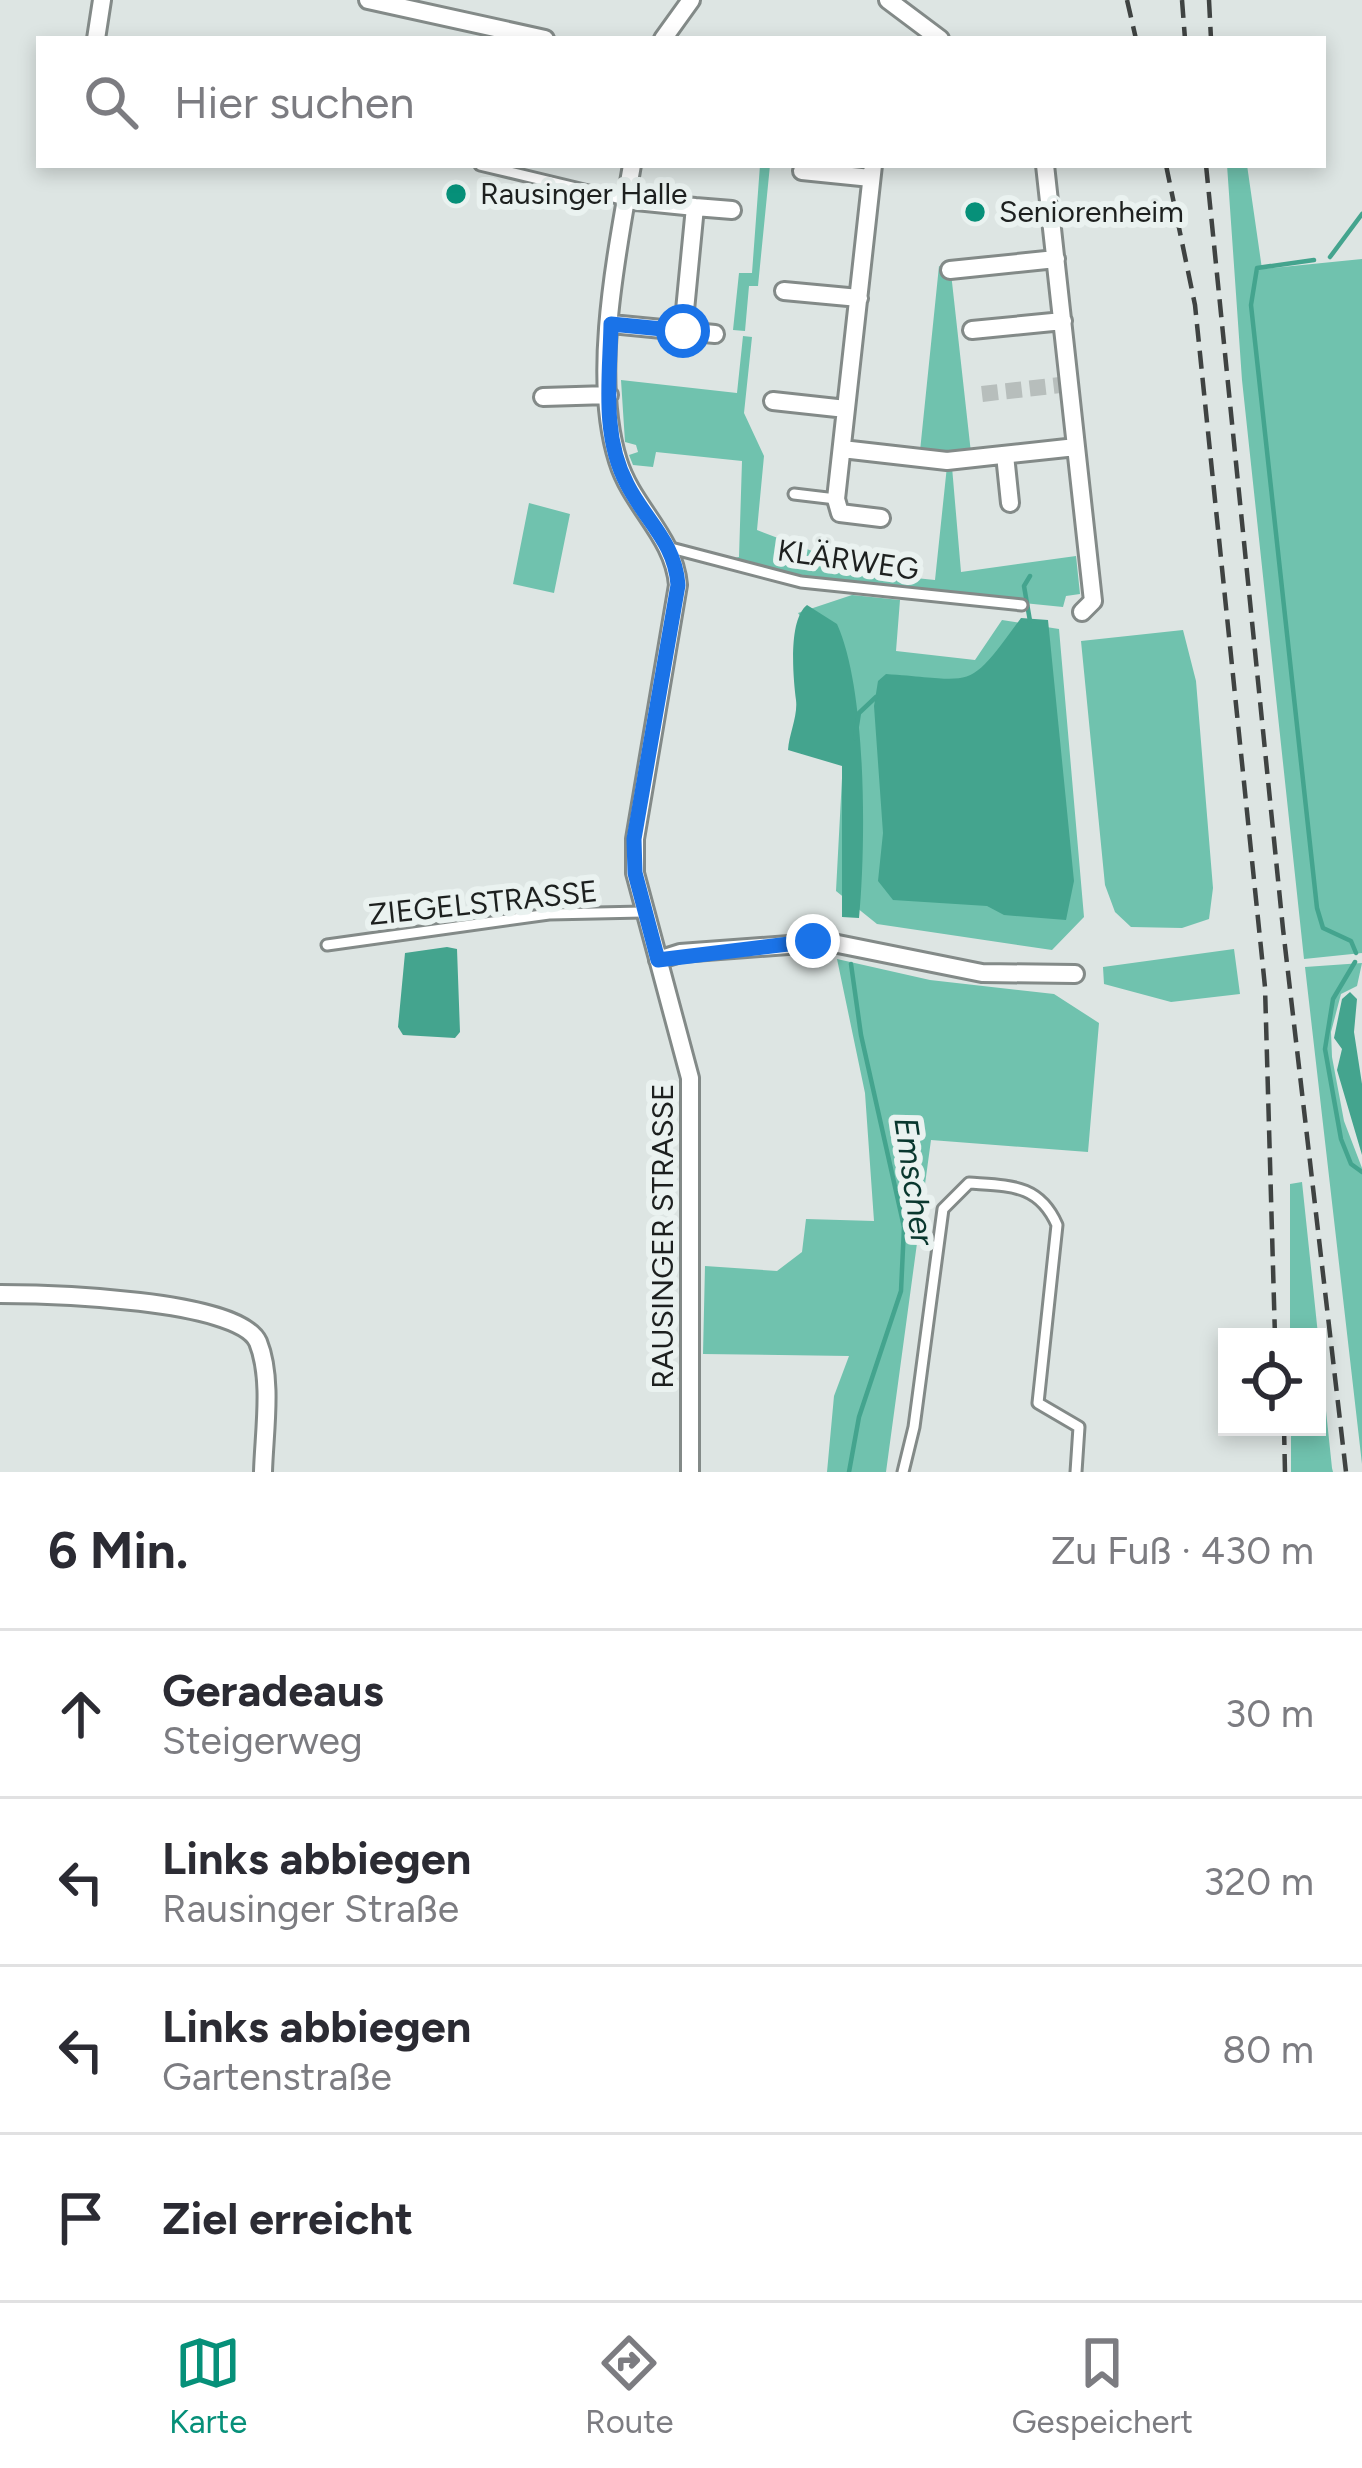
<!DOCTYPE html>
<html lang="de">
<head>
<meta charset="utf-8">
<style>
  :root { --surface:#fff; --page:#f7f7f7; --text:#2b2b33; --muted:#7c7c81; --line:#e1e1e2; --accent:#069079 }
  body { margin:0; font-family:Figtree,sans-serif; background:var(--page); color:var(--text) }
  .controls { position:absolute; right:36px; bottom:36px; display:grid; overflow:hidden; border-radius:0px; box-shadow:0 6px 18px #0003 }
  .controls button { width:108px; height:108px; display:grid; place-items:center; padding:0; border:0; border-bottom:3px solid var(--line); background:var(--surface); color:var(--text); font:60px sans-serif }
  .stop { position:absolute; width:36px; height:36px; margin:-27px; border:9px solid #1a73e8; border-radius:50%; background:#fff }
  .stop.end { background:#1a73e8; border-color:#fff; box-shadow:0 3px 12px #0008 }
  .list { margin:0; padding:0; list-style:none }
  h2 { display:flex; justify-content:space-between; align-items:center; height:156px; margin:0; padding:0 48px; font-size:51px }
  h2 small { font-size:39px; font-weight:400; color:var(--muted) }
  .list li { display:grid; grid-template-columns:78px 1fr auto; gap:36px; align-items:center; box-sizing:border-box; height:168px; padding:0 48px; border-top:3px solid var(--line) }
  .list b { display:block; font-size:45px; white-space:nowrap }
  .list p { margin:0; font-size:39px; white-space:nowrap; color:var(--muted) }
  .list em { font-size:39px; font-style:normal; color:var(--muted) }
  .icon { flex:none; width:66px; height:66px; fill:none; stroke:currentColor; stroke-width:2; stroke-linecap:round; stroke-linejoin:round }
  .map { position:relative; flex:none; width:1362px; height:1472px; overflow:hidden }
  .search { position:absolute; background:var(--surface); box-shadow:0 6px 18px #0003; left:36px; right:36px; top:36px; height:132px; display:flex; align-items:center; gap:30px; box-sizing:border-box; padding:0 42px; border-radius:0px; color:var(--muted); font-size:45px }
  .sheet { height:828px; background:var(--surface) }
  nav { display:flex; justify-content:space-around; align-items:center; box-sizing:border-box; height:168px; border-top:3px solid var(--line); background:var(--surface); font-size:33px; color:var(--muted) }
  nav a { display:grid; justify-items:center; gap:6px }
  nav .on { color:var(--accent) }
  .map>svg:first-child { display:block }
</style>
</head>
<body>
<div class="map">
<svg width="1362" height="1472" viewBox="0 0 1362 1472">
  <rect width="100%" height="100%" fill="#dde5e3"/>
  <!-- green -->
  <path fill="#70c2ae" d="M760,165H770L758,286H749L745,331L733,330L739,273H752Z
    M1227,165H1247L1262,269L1362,259V953L1304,959L1242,380Z
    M939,266L951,273L971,453L920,451Z
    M743,336L752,337L744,413L764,456L757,530L828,557V569L935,580L947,466L952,467L961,572L1076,556L1080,594L1066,596L1063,607L808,581L727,560L739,557L742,461L656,452L653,467L633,465L629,455L638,452L636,445L625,442L621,380L737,393Z
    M529,503L570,514L554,593L513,584Z
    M852,595L900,600L896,651L975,660L1002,620L1059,629L1084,917L1052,950L877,924L836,891L847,684L798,613Z
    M1183,630L1196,681L1213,888L1209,919L1182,928L1131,927L1115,912L1105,885L1081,641Z
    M1234,949L1240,994L1171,1002L1104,984L1103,967Z
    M837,959L930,980L1054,994L1099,1023L1088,1152L931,1140L886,1472H827L834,1396L849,1356L703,1354L705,1266L777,1271L802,1252L806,1219L874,1221L865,1093Z
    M1362,963L1357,986L1341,994L1331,1032L1332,1057L1344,1121L1362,1168V1464L1305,967Z
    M1302,1182L1332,1468L1333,1472H1291V1427H1317V1337H1290V1184Z"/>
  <!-- water -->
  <path fill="#44a48e" d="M807,605L837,624C867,690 866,845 859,918L842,917V766L788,750C789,734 798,716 796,700C793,676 788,620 807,605Z
    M1021,618L1048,620L1074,881L1066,920L1004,915L987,906L893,900L878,881L883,833L874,706L878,681L886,674C977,680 966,693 1021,618Z
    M447,947L457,949L460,1032L455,1038L403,1035L398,1027L405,953Z
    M1350,992L1357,999L1354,1032L1362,1084V1155L1337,1070L1342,1049L1334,1038L1342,999Z"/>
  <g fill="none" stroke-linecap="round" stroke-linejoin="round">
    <!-- stream -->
    <path stroke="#44a48e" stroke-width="4.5" d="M1330,257L1362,214
      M1314,260L1257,268L1251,305L1317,908L1323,928L1351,941L1356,953
      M1030,576L1024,586L1030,621
      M855,738L859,713L876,697
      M1355,962L1333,999L1325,1049L1341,1139L1351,1164L1362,1172
      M849,1472L859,1417L901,1291L904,1227L861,1035L851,964"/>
    <!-- street-tunnel -->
    <path stroke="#b7bebc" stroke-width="16" stroke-dasharray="16 8" stroke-linecap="butt" d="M982,394L1069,384"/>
    <!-- lane casing -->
    <g stroke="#838a88" stroke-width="15">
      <path id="lane" d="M480,165L626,200
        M794,494L836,499
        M671,548L801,582L1022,605
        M327,945L549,914L643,912
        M903,1472L914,1427L943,1209L969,1183C1010,1186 1039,1184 1057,1225L1038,1403L1079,1427L1076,1472"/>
    </g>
    <!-- street casing -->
    <g stroke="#838a88" stroke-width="22">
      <path id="street" d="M368,0L545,39
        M888,0L940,39
        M96,39L102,0
        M663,39L691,0
        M632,165C617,252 591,376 618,461C632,507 674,536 678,585L635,839V873L690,1078V1472
        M873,165L836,499L840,513L881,518
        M1045,165L1093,601L1082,612
        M802,171L871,178
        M695,207L732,210
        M950,270L1056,259
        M784,291L859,298
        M611,324L683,331L695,207L626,200
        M972,330L1063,321
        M683,331L715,334
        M543,397L609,395
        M773,401L846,409
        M842,449L947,461L1076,447
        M1005,455L1010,503
        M658,960L680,953L828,942L982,973L1075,974
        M0,1294C47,1294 239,1299 258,1342C273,1379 264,1433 263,1472"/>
    </g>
    <!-- lane -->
    <use href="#lane" stroke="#fff" stroke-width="9"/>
    <!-- street -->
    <use href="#street" stroke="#fff" stroke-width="16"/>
    <!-- rail -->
    <path stroke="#3f4342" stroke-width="4.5" stroke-dasharray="18 9" stroke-linecap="butt" d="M1127,0L1136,39
      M1182,0L1185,39
      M1209,0L1211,39
      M1166,165L1195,305L1265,987L1275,1337
      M1206,165L1283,929L1346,1472
      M1284,1427L1285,1472"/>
  </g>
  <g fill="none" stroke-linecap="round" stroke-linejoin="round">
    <!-- route -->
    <path stroke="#1a73e8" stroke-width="15" d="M683,331L611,324C610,377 601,435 627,484C645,520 675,542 678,585L634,839L635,873L658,960L813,941"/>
  </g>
  <!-- markers -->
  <g fill="#069079" stroke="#eaf2f0" stroke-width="4.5">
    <circle cx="456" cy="194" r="12"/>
    <circle cx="975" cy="212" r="12"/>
  </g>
  <g text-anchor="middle" stroke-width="12" stroke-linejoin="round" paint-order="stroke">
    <!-- poi labels -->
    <g font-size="30" fill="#1d201f" stroke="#eaf2f0" text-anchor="start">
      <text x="480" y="204">Rausinger Halle</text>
      <text x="999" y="222">Seniorenheim</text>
    </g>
    <!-- street labels -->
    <g font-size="30" fill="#1d201f" stroke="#eaf2f0">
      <text transform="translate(848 560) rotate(8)" y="10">KLÄRWEG</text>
      <text transform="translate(483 903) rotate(-6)" y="10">ZIEGELSTRASSE</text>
      <text transform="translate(663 1236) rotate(-90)" y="10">RAUSINGER STRASSE</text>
    </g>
    <!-- water labels -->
    <g font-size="33" font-style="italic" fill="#09372e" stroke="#eaf2f0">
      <text transform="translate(915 1181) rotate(82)" y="12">Emscher</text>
    </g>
  </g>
</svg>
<div class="controls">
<button><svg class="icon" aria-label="locate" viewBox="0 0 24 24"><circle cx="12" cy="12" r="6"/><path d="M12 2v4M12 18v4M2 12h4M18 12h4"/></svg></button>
</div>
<div class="stop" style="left:683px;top:331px"></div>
<div class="stop end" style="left:813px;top:941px"></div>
<div class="search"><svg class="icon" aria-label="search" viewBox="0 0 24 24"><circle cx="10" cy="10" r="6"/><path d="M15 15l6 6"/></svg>Hier suchen</div>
</div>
<section class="sheet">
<h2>6 Min.<small>Zu Fuß · 430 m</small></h2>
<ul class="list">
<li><svg class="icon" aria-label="ahead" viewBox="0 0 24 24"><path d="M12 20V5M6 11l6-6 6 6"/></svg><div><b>Geradeaus</b><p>Steigerweg</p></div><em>30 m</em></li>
<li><svg class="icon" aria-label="left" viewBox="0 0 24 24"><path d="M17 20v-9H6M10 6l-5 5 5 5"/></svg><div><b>Links abbiegen</b><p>Rausinger Straße</p></div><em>320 m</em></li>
<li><svg class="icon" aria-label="left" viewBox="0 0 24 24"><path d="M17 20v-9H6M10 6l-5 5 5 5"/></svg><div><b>Links abbiegen</b><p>Gartenstraße</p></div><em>80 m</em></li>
<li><svg class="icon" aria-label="arrive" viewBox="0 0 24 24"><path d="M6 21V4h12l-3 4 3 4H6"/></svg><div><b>Ziel erreicht</b></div></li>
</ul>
</section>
<nav>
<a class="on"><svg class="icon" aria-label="map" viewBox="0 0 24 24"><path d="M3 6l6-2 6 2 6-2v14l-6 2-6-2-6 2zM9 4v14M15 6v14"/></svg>Karte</a>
<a><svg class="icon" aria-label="directions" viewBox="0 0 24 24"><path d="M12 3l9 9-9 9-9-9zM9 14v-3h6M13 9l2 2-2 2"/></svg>Route</a>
<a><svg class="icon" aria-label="saved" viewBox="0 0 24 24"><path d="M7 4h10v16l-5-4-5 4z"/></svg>Gespeichert</a>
</nav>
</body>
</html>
